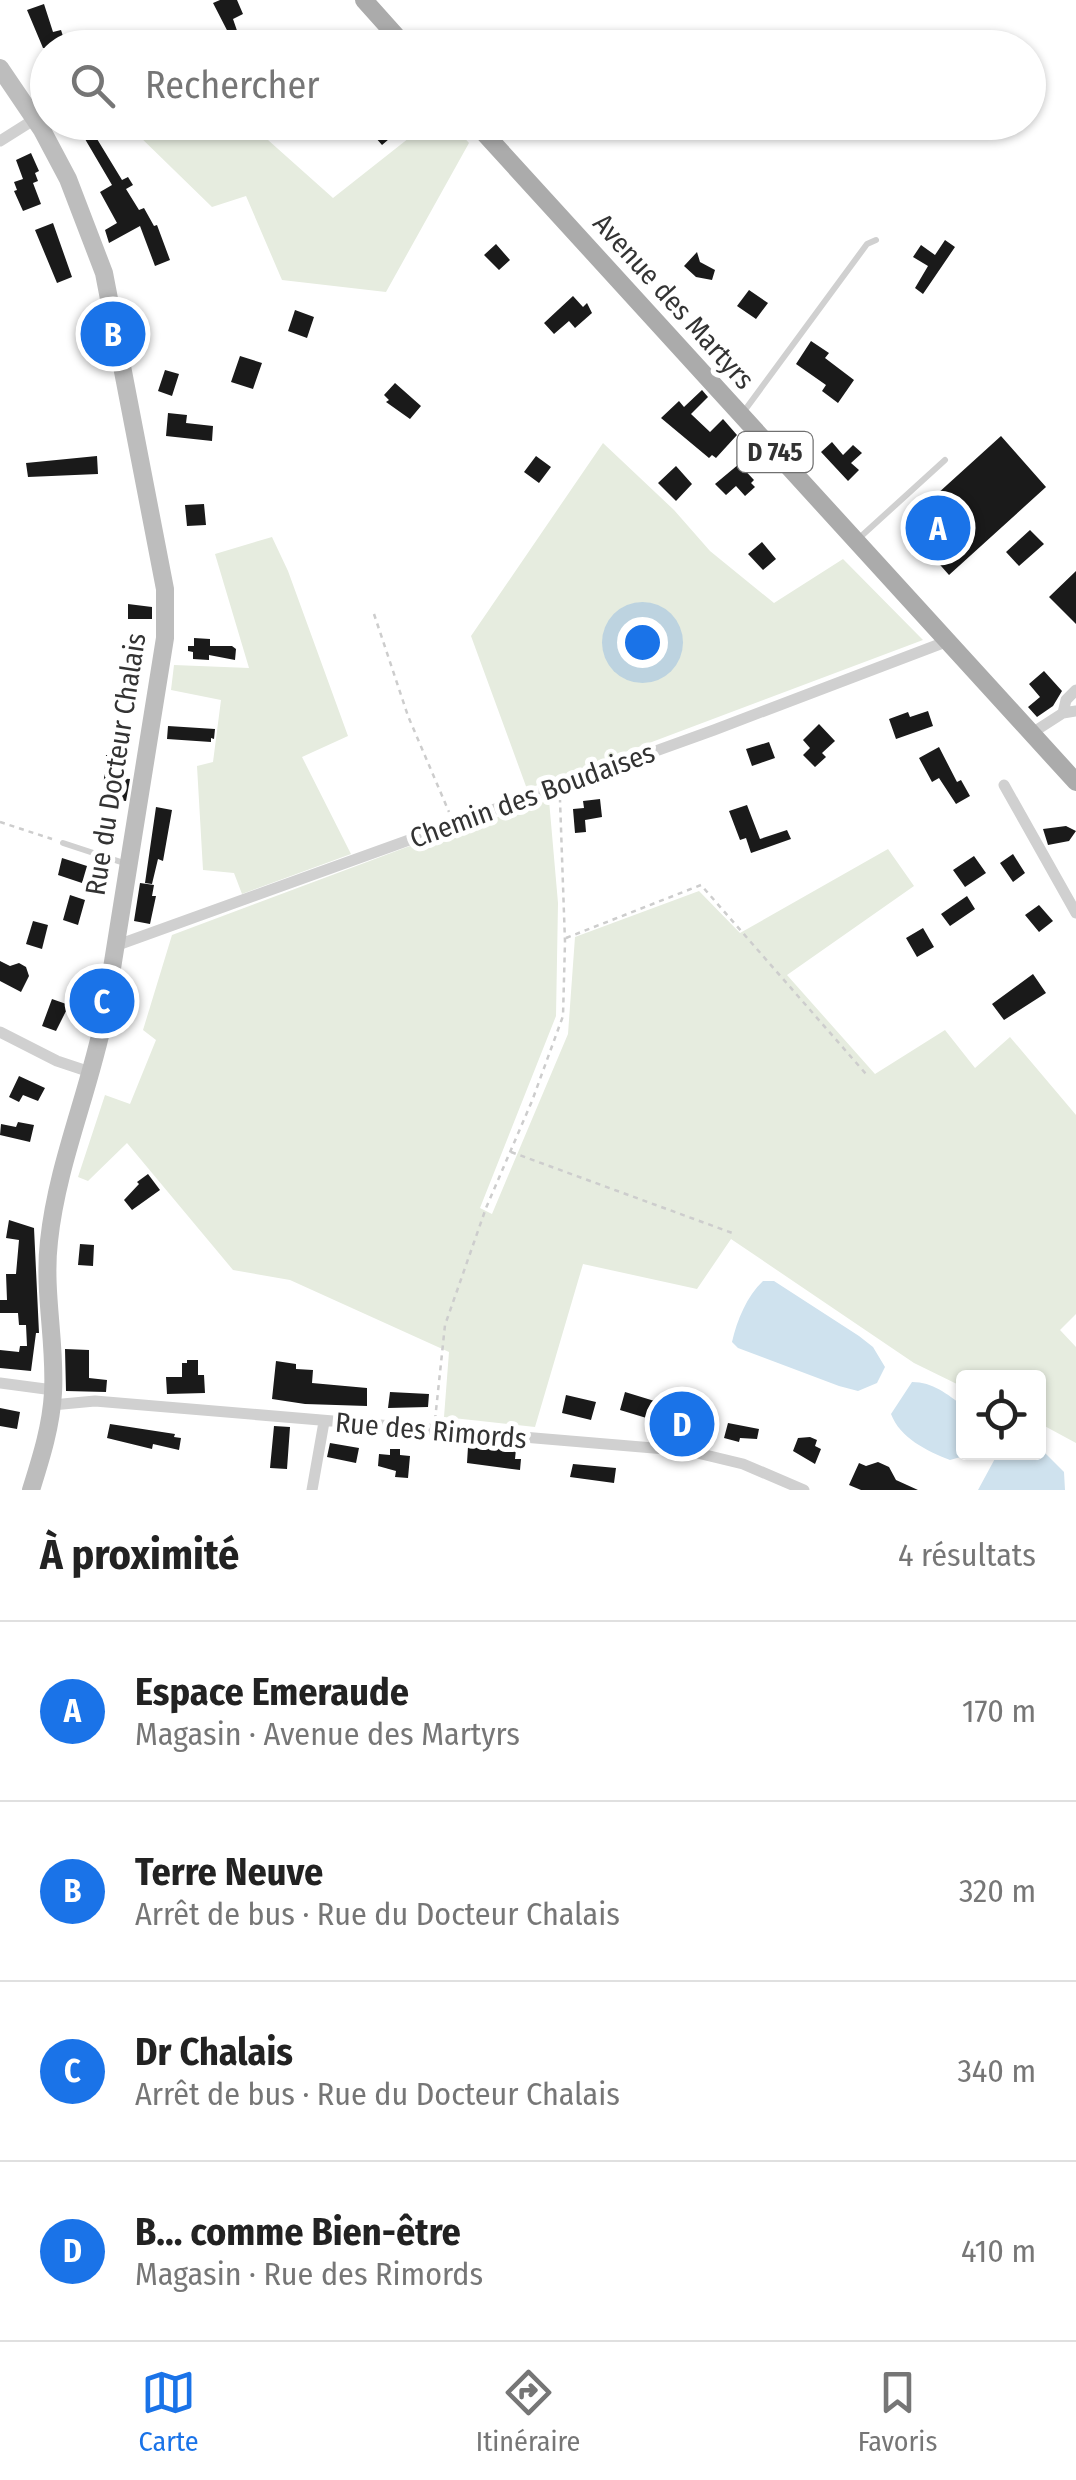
<!DOCTYPE html>
<html lang="fr">
<head>
<meta charset="utf-8">
<style>
  :root { --surface:#fff; --page:#f2f2f2; --text:#222; --muted:#767676; --line:#e0e0e0; --accent:#1a73e8 }
  body { margin:0; font-family:"Fira Sans Condensed",sans-serif; background:var(--page); color:var(--text) }
  .controls { position:absolute; right:30px; bottom:30px; display:grid; overflow:hidden; border-radius:10px; box-shadow:0 2px 8px #0004 }
  .controls button { width:90px; height:90px; display:grid; place-items:center; padding:0; border:0; border-bottom:2px solid var(--line); background:var(--surface); color:var(--text); font:50px sans-serif }
  .you { position:absolute; left:642px; top:642px; width:35px; height:35px; margin:-25px; border:8px solid #fff; border-radius:50%; background:#1a73e8; box-shadow:0 0 0 15px #1a73e833 }
  .badge { display:grid; place-items:center; width:65px; height:65px; border-radius:50%; background:var(--accent); color:#fff; font-size:32px; font-weight:700 }
  .pin { position:absolute; translate:-50% -50%; border:5px solid #fff; box-shadow:0 2px 10px #0006 }
  .list { margin:0; padding:0; list-style:none }
  h2 { display:flex; justify-content:space-between; align-items:center; height:130px; margin:0; padding:0 40px; font-size:42px }
  h2 small { font-size:32px; font-weight:400; color:var(--muted) }
  .list li { display:grid; grid-template-columns:65px 1fr auto; gap:30px; align-items:center; box-sizing:border-box; height:180px; padding:0 40px; border-top:2px solid var(--line) }
  .list b { display:block; font-size:38px; white-space:nowrap }
  .list p { margin:0; font-size:32px; white-space:nowrap; color:var(--muted) }
  .list em { font-size:32px; font-style:normal; color:var(--muted) }
  .icon { flex:none; width:55px; height:55px; fill:none; stroke:currentColor; stroke-width:2; stroke-linecap:round; stroke-linejoin:round }
  .map { position:relative; flex:none; width:1076px; height:1490px; overflow:hidden }
  .search { position:absolute; background:var(--surface); box-shadow:0 2px 8px #0004; left:30px; right:30px; top:30px; height:110px; display:flex; align-items:center; gap:25px; box-sizing:border-box; padding:0 35px; border-radius:55px; color:var(--muted); font-size:38px }
  .sheet { height:850px; background:var(--surface) }
  nav { display:flex; justify-content:space-around; align-items:center; box-sizing:border-box; height:140px; border-top:2px solid var(--line); background:var(--surface); font-size:28px; color:var(--muted) }
  nav a { display:grid; justify-items:center; gap:5px }
  nav .on { color:var(--accent) }
  .map>svg:first-child { display:block }
</style>
</head>
<body>
<div class="map">
<svg width="1076" height="1490" viewBox="0 0 1076 1490">
  <rect width="100%" height="100%" fill="#fff"/>
  <!-- green -->
  <path fill="#e6ecdf" d="M130,123H249L333,198L428,123H451L469,143L386,292L282,280L246,196L212,207L135,132Z
    M603,443L674,510L710,551L774,603L843,559L923,640L527,789L471,636Z
    M272,537L288,571L348,736L302,757L351,854L242,894L234,873L203,870L197,766L213,762L221,700L171,690L174,665L249,668L215,554Z
    M549,800L558,903L556,1016L480,1208L492,1214L568,1034L575,937L699,891L740,933L888,849L914,886L787,975L875,1074L945,1030L975,1068L1010,1037L1076,1115V1314L1060,1330L1076,1347V1443L1039,1423L1038,1378H964L963,1387L914,1363L731,1239L697,1289L583,1264L535,1427L444,1417L449,1352L290,1280L233,1270L127,1143L88,1181L78,1177L105,1095L130,1104L156,1040L143,1030L172,935L407,847Z"/>
  <!-- water -->
  <path fill="#cfe2ee" d="M763,1281H774L859,1336L873,1347L885,1367L877,1383L858,1391L839,1386L738,1348L732,1342C737,1320 747,1296 763,1281Z
    M912,1382C933,1382 947,1394 963,1406L964,1456L950,1460C927,1451 900,1438 891,1414Z
    M1039,1447L1064,1472L1065,1490H978L998,1453L1038,1452Z"/>
  <!-- building -->
  <path fill="#1a1a1a" d="M220,0H237L243,14L233,19L243,48H230L227,39L231,38L213,3Z
    M44,4L53,32L61,30L67,48H43L27,10Z
    M75,122H98L102,130L94,134L122,180L128,177L133,185L126,189L139,210L144,208L154,226L157,225L170,260L155,266L140,226L109,243L105,230L117,223L100,192L112,185Z
    M362,122H409L382,145Z
    M31,153L39,171L35,173L38,181L33,183L41,204L23,211L14,191L17,190L14,182L23,179L16,160Z
    M53,223L72,277L57,283L35,230Z
    M945,240L955,247L923,294L915,288L928,266L913,257L921,245L935,255Z
    M496,244L510,260L499,270L484,255Z
    M697,252L700,262L715,270L712,280L696,277L684,266Z
    M749,290L768,303L756,319L737,306Z
    M573,296L583,307L587,303L592,313L575,328L569,321L554,334L544,323Z
    M295,310L314,317L307,338L288,331Z
    M811,341L829,353L825,358L854,380L838,403L822,391L826,385L796,364Z
    M240,356L262,363L253,389L231,382Z
    M165,370L179,374L172,396L158,391Z
    M395,383L421,406L410,419L386,402L389,400L384,395Z
    M702,390L708,397L691,414L710,432L723,419L737,435L716,458L712,455L709,458L661,418L679,401L684,407Z
    M168,413L187,415L186,423L213,426L212,441L166,436Z
    M1001,436L1046,487L949,575L904,524Z
    M832,442L843,455L853,445L862,453L851,463L859,470L848,481L821,452Z
    M97,456L98,474L28,477L26,463Z
    M536,456L551,467L539,483L524,472Z
    M739,464L754,480L751,483L755,487L745,496L736,486L726,495L715,484Z
    M676,466L692,484L676,501L658,483Z
    M204,504L206,525L187,526L185,505Z
    M1030,530L1044,544L1019,566L1006,552Z
    M762,542L776,559L763,570L748,554Z
    M1076,571V624L1049,597Z
    M128,604L152,607V619H128Z
    M194,638L210,639V646H232L236,649L235,660L209,655V660L193,659V652L188,651V646H194Z
    M1044,671L1062,691L1053,706L1037,717L1028,707L1040,697L1029,684Z
    M928,711L933,726L896,739L889,719L908,712L910,717Z
    M819,724L835,741L822,753L826,757L815,767L803,755L810,748L803,740Z
    M168,726L215,729L214,739L211,738V742L167,739Z
    M769,742L775,758L752,766L746,749Z
    M939,747L957,782L961,780L970,796L956,804L939,778L932,782L919,758Z
    M106,755H118L115,778L130,779L126,801L117,800V792L103,790Z
    M600,799L602,817L585,820L586,832L575,833L573,809L584,808L583,801Z
    M747,805L760,839L787,830L791,839L751,853L746,838L740,840L729,811Z
    M156,807L172,810L163,861L158,859L152,884L145,883Z
    M1066,826L1076,831L1069,841L1048,845L1043,829Z
    M1013,854L1025,873L1013,882L1000,863Z
    M974,856L986,873L965,887L953,870Z
    M62,858L87,866L82,883L58,875Z
    M140,883L154,885L152,896H156L150,924L134,921Z
    M70,895L85,900L78,925L63,920Z
    M967,896L975,909L950,926L941,914Z
    M1039,905L1053,921L1039,932L1025,915Z
    M33,921L48,925L42,949L26,944Z
    M923,928L934,947L917,957L906,938Z
    M0,961L10,966L19,963L26,967L29,976L21,992L0,981Z
    M1033,974L1046,993L1004,1020L992,1004Z
    M52,999L69,1005L56,1031L42,1026Z
    M19,1076L45,1088L38,1101L23,1095L19,1102L9,1097Z
    M18,1122L34,1125L30,1142L0,1135L1,1124L16,1127Z
    M148,1174L160,1190L132,1210L124,1200L139,1184L137,1182Z
    M9,1220L34,1228L39,1333H36L31,1371L0,1368V1350L19,1352L20,1346H27L26,1325H19L18,1313H0V1300H7L6,1274H16L19,1240L6,1238Z
    M80,1244L94,1245L93,1266L78,1265Z
    M65,1349L89,1350V1378L107,1380L106,1392L66,1391Z
    M187,1360H198V1375H204L205,1393L167,1394L166,1377H182V1363H187Z
    M276,1361L296,1364V1369L313,1370L312,1383L367,1388V1406L305,1404L272,1399Z
    M390,1392L429,1394L428,1407L388,1408Z
    M625,1392L661,1403L659,1410L701,1420L698,1435L662,1428L663,1423L620,1410Z
    M566,1395L596,1402L591,1420L562,1413Z
    M0,1408L20,1412L17,1429L0,1426Z
    M728,1423L759,1429L757,1439L740,1438L739,1442L724,1438Z
    M110,1424L175,1434L174,1437L181,1438L179,1450L153,1444L152,1449L107,1438Z
    M274,1426L290,1427L287,1469L270,1468Z
    M810,1437L817,1440L815,1446L821,1449L815,1464L793,1451L798,1438Z
    M330,1443L359,1448L356,1463L327,1457Z
    M468,1447L516,1449L515,1459H521L520,1470L467,1463Z
    M390,1449H400V1455L410,1456L408,1478L395,1477L396,1471L378,1466L379,1454L390,1455Z
    M878,1462L889,1467L896,1480L918,1490H861L849,1485L859,1463L866,1466Z
    M573,1464L616,1468L614,1483L570,1477Z"/>
  <g fill="none" stroke-linecap="round" stroke-linejoin="round">
    <!-- path -->
    <path stroke="#cdcdcd" stroke-width="2.5" stroke-dasharray="5 5" stroke-linecap="butt" d="M374,614L408,716L449,812
      M0,822L52,839
      M566,938L701,885L866,1074
      M511,1152L735,1234
      M435,1420L445,1325L486,1208L532,1101L563,1016L565,942L560,800"/>
    <!-- service -->
    <path stroke="#d0d0d0" stroke-width="6" d="M742,414L867,244L876,240
      M857,540L945,460
      M63,843L127,864"/>
    <!-- minor -->
    <path stroke="#d0d0d0" stroke-width="11" d="M0,141L35,119
      M1063,713L1066,700L1076,690
      M1032,733L1063,713L1076,711
      M1004,785L1076,913
      M115,946L714,730L948,641
      M0,1032L57,1061L93,1073
      M0,1383L53,1390
      M52,1405L95,1401L689,1451L743,1464L804,1490
      M312,1490L324,1422"/>
    <!-- secondary -->
    <path stroke="#bdbdbd" stroke-width="18" d="M0,68L42,130L68,179L104,273L165,589V638L104,1018C89,1092 57,1165 49,1241C43,1292 56,1343 53,1393C51,1427 41,1458 31,1490"/>
    <!-- primary -->
    <path stroke="#ababab" stroke-width="18" d="M364,0L407,48
      M474,122L1076,782"/>
  </g>
  <g text-anchor="middle" stroke-width="10" stroke-linejoin="round" paint-order="stroke">
    <!-- shield labels -->
    <rect fill="#fff" stroke="#707070" stroke-width="2.5" x="737.5" y="432" width="75" height="40" rx="8"/>
    <g font-size="25" font-weight="bold" fill="#333">
      <text x="775" y="461">D 745</text>
    </g>
    <!-- street labels -->
    <g font-size="28" fill="#333" stroke="#fff">
      <text transform="translate(674 301) rotate(48)" y="10">Avenue des Martyrs</text>
      <text transform="translate(115 764) rotate(-81)" y="10">Rue du Docteur Chalais</text>
      <text transform="translate(532 795) rotate(-20)" y="10">Chemin des Boudaises</text>
      <text transform="translate(431 1430) rotate(5)" y="10">Rue des Rimords</text>
    </g>
  </g>
</svg>
<div class="controls">
<button><svg class="icon" aria-label="locate" viewBox="0 0 24 24"><circle cx="12" cy="12" r="6"/><path d="M12 2v4M12 18v4M2 12h4M18 12h4"/></svg></button>
</div>
<div class="you"></div>
<div class="pin badge" style="left:938px;top:528px">A</div>
<div class="pin badge" style="left:113px;top:334px">B</div>
<div class="pin badge" style="left:102px;top:1001px">C</div>
<div class="pin badge" style="left:682px;top:1424px">D</div>
<div class="search"><svg class="icon" aria-label="search" viewBox="0 0 24 24"><circle cx="10" cy="10" r="6"/><path d="M15 15l6 6"/></svg>Rechercher</div>
</div>
<section class="sheet">
<h2>À proximité<small>4 résultats</small></h2>
<ul class="list">
<li><span class="badge">A</span><div><b>Espace Emeraude</b><p>Magasin · Avenue des Martyrs</p></div><em>170 m</em></li>
<li><span class="badge">B</span><div><b>Terre Neuve</b><p>Arrêt de bus · Rue du Docteur Chalais</p></div><em>320 m</em></li>
<li><span class="badge">C</span><div><b>Dr Chalais</b><p>Arrêt de bus · Rue du Docteur Chalais</p></div><em>340 m</em></li>
<li><span class="badge">D</span><div><b>B... comme Bien-être</b><p>Magasin · Rue des Rimords</p></div><em>410 m</em></li>
</ul>
</section>
<nav>
<a class="on"><svg class="icon" aria-label="map" viewBox="0 0 24 24"><path d="M3 6l6-2 6 2 6-2v14l-6 2-6-2-6 2zM9 4v14M15 6v14"/></svg>Carte</a>
<a><svg class="icon" aria-label="directions" viewBox="0 0 24 24"><path d="M12 3l9 9-9 9-9-9zM9 14v-3h6M13 9l2 2-2 2"/></svg>Itinéraire</a>
<a><svg class="icon" aria-label="saved" viewBox="0 0 24 24"><path d="M7 4h10v16l-5-4-5 4z"/></svg>Favoris</a>
</nav>
</body>
</html>
